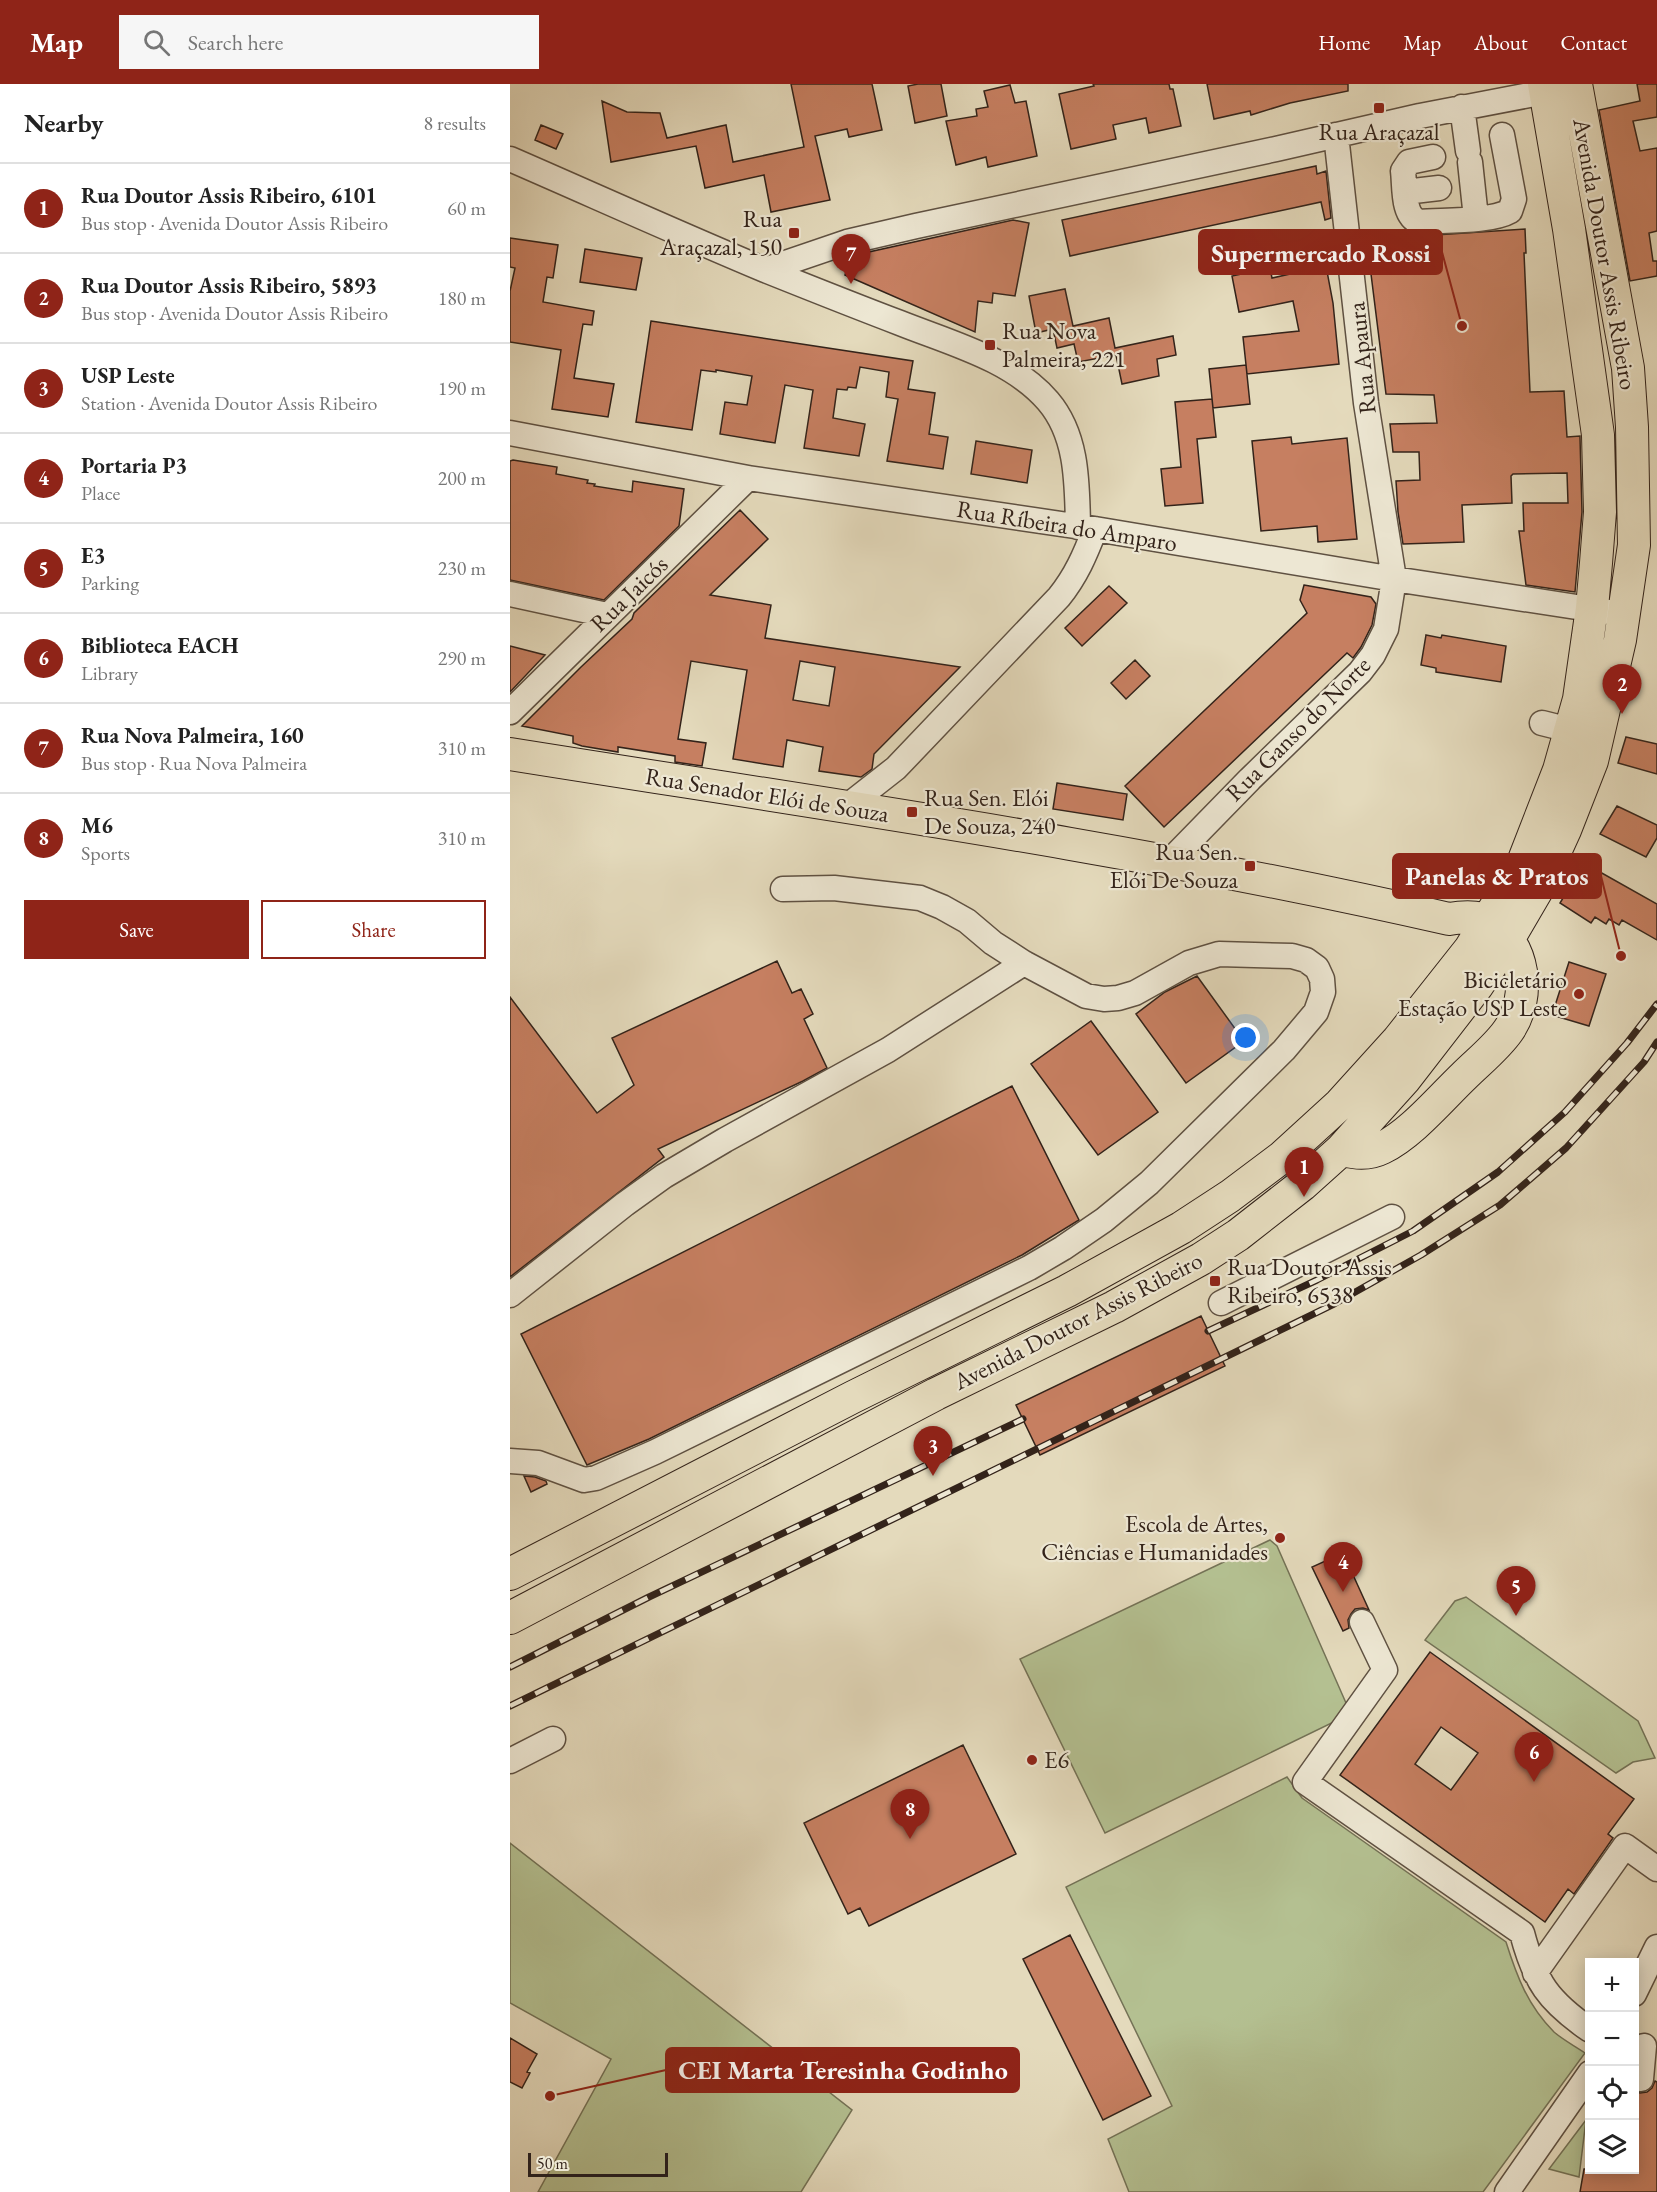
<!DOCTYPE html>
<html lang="en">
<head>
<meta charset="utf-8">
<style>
  :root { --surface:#fff; --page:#f6f6f6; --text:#222; --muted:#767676; --line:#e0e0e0; --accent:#8f2418 }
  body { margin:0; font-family:"EB Garamond",serif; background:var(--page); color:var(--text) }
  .controls { position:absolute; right:18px; bottom:18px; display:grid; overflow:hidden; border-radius:0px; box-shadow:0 3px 15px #0003 }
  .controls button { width:54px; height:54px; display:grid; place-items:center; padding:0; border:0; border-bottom:2px solid var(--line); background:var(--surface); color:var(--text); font:30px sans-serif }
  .scale { position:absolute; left:18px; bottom:15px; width:140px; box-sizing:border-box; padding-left:6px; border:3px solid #33231a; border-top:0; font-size:16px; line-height:21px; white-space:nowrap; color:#33231a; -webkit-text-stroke:4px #ede7d3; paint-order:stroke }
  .you { position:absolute; left:736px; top:954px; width:21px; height:21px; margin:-15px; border:4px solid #fff; border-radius:50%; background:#1a73e8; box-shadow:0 0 0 9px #1a73e833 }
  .badge { display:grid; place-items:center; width:39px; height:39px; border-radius:50%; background:var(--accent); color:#fff; font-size:20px; font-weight:700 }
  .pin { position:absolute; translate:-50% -50px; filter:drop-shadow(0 2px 3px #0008) }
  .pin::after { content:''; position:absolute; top:32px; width:21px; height:18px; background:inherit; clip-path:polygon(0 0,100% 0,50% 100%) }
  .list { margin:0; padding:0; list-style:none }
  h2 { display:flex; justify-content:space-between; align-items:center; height:78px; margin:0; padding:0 24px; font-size:26px }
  h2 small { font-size:20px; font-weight:400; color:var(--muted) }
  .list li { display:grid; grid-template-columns:39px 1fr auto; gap:18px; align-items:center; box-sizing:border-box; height:90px; padding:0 24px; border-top:2px solid var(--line) }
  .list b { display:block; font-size:22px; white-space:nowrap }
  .list p { margin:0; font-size:20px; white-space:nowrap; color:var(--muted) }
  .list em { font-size:20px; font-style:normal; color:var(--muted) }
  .actions { display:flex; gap:12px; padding:18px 24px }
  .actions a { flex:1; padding:14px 0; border:2px solid var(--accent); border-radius:0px; text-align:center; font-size:21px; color:var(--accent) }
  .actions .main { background:var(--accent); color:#fff }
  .icon { flex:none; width:33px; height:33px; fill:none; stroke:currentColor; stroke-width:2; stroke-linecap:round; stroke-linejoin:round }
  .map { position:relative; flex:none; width:1147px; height:2108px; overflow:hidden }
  header { display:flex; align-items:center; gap:36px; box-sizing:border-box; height:84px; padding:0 30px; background:var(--accent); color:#fff }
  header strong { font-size:28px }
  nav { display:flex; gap:33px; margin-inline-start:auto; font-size:21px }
  .search { width:420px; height:54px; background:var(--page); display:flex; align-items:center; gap:15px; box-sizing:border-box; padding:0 21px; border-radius:0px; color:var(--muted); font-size:22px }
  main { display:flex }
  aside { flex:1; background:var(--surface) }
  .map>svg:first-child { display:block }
</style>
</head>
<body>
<header>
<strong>Map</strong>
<div class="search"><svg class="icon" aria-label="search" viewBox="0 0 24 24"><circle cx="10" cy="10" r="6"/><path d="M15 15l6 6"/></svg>Search here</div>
<nav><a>Home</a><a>Map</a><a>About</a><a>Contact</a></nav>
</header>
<main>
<aside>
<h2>Nearby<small>8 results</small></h2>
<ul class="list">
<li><span class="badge">1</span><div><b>Rua Doutor Assis Ribeiro, 6101</b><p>Bus stop · Avenida Doutor Assis Ribeiro</p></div><em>60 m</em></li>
<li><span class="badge">2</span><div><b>Rua Doutor Assis Ribeiro, 5893</b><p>Bus stop · Avenida Doutor Assis Ribeiro</p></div><em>180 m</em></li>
<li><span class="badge">3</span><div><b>USP Leste</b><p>Station · Avenida Doutor Assis Ribeiro</p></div><em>190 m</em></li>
<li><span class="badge">4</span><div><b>Portaria P3</b><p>Place</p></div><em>200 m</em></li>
<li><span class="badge">5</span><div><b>E3</b><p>Parking</p></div><em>230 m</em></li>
<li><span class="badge">6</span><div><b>Biblioteca EACH</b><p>Library</p></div><em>290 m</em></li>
<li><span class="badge">7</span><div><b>Rua Nova Palmeira, 160</b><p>Bus stop · Rua Nova Palmeira</p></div><em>310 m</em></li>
<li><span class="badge">8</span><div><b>M6</b><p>Sports</p></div><em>310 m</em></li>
</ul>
<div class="actions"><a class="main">Save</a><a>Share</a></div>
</aside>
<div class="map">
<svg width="1147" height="2108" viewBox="0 0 1147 2108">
  <rect width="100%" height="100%" fill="#e4dabc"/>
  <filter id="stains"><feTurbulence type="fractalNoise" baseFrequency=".00333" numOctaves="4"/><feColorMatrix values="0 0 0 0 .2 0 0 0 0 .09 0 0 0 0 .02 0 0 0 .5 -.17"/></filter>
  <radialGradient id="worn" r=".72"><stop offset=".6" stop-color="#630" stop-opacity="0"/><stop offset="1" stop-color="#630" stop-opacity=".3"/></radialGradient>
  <!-- green -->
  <path fill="#b4c091" stroke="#747256" stroke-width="1.5" d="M760,1456L767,1462L836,1619L832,1634L595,1749L510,1575Z
    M956,1513L1128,1637L1145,1674L1123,1678L1106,1689L915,1556L945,1517Z
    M777,1693L792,1714L996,1858C1007,1893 1018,1922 1044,1948C1053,1956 1065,1962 1075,1969L973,2108H619L598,2055L662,2022L556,1803Z
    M0,1759L342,2026L291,2108H28L101,1975L0,1919Z
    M1076,2036L1069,2093L1039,2085Z"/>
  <!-- building -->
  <path fill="#c67f61" stroke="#33231a" stroke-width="1.5" fill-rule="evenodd" d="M281,0H362L372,46L339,53L337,45L305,52L320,116L261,128L254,91L195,104L186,62L101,78L92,17L117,28L150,29L157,54L216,41L223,78L294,63Z
    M408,0H431L437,32L405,39L398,2Z
    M583,0H659L660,5H663L671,42L639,49L636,34L603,41L606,55L561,65L549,10L584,2Z
    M697,0H838V7L780,19L741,31L740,27L704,35Z
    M1127,0H1147V33L1123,37L1130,67L1147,64V147L1139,149L1143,177H1147V192L1120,197L1089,26L1130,17Z
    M500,1L505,19L516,17L527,72L478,83L476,73L446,81L436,37L467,32L466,25L478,23L474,7Z
    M31,41L53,50L46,65L25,56Z
    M806,82L807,90L816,87L821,134L815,136L811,118L560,172L552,136Z
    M503,136L519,139L505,212L483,209L482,219L468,217L465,248L335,191L341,172Z
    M1015,145L1016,169H1014L1020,308L1054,307L1057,353L1070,352V354L1072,428L1065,508L1016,501L1009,447H1014L1013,419H1058L1057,389L1003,390L1001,392L1002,419L952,421L954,458L893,460L888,428L886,397L910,396L909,368H883L880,340L927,339L924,311L876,310L859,174L886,173V149H900L910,152Z
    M0,154L48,161L43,194L37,193L33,218L84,227L82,241L73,240L64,294L104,300L98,333L42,325L51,266L0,258V207L5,184L0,183Z
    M75,165L132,174L126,206L70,198Z
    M816,182L823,219L829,280L737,290L733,253L789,247L783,217L729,228L722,192L760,184L762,194Z
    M555,205L563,242L599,234L605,264L663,252L666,271L647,275L649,292L612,300L606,271L568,278L564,260L547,264L543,245L526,249L519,212Z
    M141,237L403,277L398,305L425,309L419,350L438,353L433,385L377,377L388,315L376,313L379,288L350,283L346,304L338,303L337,306L327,305L323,334L355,340L349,372L294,364L303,306L275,301L265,359L210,350L215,318L237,321L242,292L206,286V288L191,286L182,346L126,338Z
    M736,281L740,320L703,324L699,285Z
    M702,315L706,353L687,355L693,419L655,422L651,385L671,383L665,318Z
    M781,353L782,360L837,354L847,455L808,458L807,442L751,447L742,357Z
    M466,357L522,366L517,399L461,390Z
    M3,376L47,383L46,390L78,396L77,399L85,400L84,402L122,408L123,397L174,405L169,442L94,516L0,496V377Z
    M230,426L258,455L200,511L261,521L255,554L450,583L364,670L362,685L351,693L309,687L313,663L277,656L273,683L223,675L237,586L181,577L168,655L196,659L192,682L165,678V672L108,663V668L72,662L63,659V652L12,642L71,583L122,535L124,529ZM290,577L325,583L319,622L283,616Z
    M794,501L861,513L866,520L862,541L851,563L843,574L837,569L654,743L615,702L797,529L790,516Z
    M599,502L617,519L572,562L555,544Z
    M916,551L931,554L932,551L996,562L991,598L926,588V584L911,581Z
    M0,562L35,571L0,608Z
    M625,576L640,592L616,615L601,599Z
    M1116,653L1147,660V690L1108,679Z
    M547,699L617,710L613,736L543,725Z
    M1107,722L1147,741V754L1136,773L1090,750Z
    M1074,779L1147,820V856L1112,836L1109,841L1099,835L1096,840L1085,833L1081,839L1050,819Z
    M267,877L282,909L291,905L303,930L294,935L317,984L293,997L148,1065L154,1073L0,1193V913L87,1029L124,1001L102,954Z
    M1059,878L1096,890L1079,942L1042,931Z
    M687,892L734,957L676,999L626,930L655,908Z
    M581,937L648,1028L588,1071L521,980Z
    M502,1002L569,1136L512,1171L139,1355L77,1381L11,1250Z
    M691,1232L715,1282L530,1371L506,1321Z
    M14,1392L25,1393L36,1397L37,1400L21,1408Z
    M833,1469L859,1526L853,1524L845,1525L841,1530L838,1536L839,1544L833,1547L802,1483Z
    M920,1568L1124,1715L1098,1750L1103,1754L1064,1810L1058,1805L1035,1838L830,1691ZM931,1643L968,1669L941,1706L905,1680Z
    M453,1661L506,1770L359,1842L350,1824L338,1830L294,1739Z
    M560,1851L641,2012L593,2036L513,1875Z
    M0,1954L27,1970L17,1988L20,1989L12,2004L0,1998Z
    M1145,1997L1147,1998V2108H1070L1074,2085H1125V2007L1130,2009L1137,2008L1142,2004Z"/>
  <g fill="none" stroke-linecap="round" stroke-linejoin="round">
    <!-- minor casing -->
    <g stroke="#5f5142" stroke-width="27">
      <path id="minor" d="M952,23L958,67
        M923,73L899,78L893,87C895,102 892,132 909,138C933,136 981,138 1000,127L1004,115L992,51
        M0,75C85,112 169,150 255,186C300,204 345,222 390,239C440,259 502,275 538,317C568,352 567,400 568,443
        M960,78L966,134
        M895,108L929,104
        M255,186L337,158L406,142L766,65L910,32L1035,8
        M0,349L238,394L585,445L884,495L1099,528
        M0,510L97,531
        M0,628L238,394
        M1032,639L1060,646
        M335,724L386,684L549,513C566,492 575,471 585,445
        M659,778L740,695L850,588L863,571L876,545L884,495L856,319L826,51
        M0,1211L115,1120L154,1092L215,1056L378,966L514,879
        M711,1219L882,1133
        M0,1377L28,1379L74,1396L86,1394L145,1368L519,1184L553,1164L594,1136L639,1099L774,966L806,928L813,908L812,895L807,884L796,876L782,872L709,870L679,879L625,909L608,914L594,915L576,912L514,879L483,859L457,837L432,823L410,814L324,804L273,805
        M852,1538L875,1586L795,1698L1012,1849C1025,1898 1038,1917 1080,1946
        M0,1677L43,1655
        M1025,1889L1115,1762L1147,1785
        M1124,1910L1147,1863
        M1131,1995L1134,1962
        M997,2108L1080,1989"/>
    </g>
    <!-- major casing -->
    <g stroke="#33231a" stroke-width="34">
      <path id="major" d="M0,670C313,720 629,764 939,835C951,833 968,831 979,838C1015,859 1022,913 998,947C986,964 968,978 954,992C930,1015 901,1050 872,1064C858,1071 845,1069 831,1066
        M0,1490L343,1313L557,1207L671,1144L720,1112L772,1073L830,1020L888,956L960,865L1014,776L1049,686L1069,615L1082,524L1086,479L1090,428L1088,351L1059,145L1034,0
        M0,1534L426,1310L604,1223L691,1175L728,1151L792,1101L831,1066L895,995L967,902L999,854L1030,801L1055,746L1082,677L1110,556L1124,461L1122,343L1118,284L1066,0"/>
    </g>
    <!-- minor -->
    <use href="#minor" stroke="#ede7d3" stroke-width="24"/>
    <!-- major -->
    <use href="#major" stroke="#e4dabc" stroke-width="32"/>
    <!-- rail casing -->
    <g stroke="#33231a" stroke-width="7">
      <path id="rail" d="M698,1247L807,1196L903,1147L988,1088L1055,1028L1117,959L1147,920
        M0,1583L139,1513L513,1335
        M0,1622L824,1220L911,1171L990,1121L1056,1064L1134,978L1147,958"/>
    </g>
    <!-- rail -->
    <use href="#rail" stroke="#ede7d3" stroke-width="4.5" stroke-dasharray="14" stroke-linecap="butt"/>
  </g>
  <!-- markers -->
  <g fill="#8f2418" stroke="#ede7d3" stroke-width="2">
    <rect x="863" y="18" width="12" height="12" rx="3"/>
    <rect x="278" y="143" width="12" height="12" rx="3"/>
    <rect x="474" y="255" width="12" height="12" rx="3"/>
    <rect x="396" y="722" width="12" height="12" rx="3"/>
    <rect x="734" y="776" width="12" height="12" rx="3"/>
    <circle cx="1069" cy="910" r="6"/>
    <rect x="699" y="1191" width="12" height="12" rx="3"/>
    <circle cx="770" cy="1454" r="6"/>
    <circle cx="522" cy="1676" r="6"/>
  </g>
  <g text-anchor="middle" stroke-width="4.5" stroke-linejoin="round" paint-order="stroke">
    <!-- poi labels -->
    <g font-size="24" fill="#33231a" stroke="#ede7d3" text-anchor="end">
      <text x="869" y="56" text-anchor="middle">Rua Araçazal</text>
      <text x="272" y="143">Rua<tspan x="272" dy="28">Araçazal, 150</tspan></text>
      <text x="492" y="255" text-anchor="start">Rua Nova<tspan x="492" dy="28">Palmeira, 221</tspan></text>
      <text x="414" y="722" text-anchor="start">Rua Sen. Elói<tspan x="414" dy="28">De Souza, 240</tspan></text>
      <text x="728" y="776">Rua Sen.<tspan x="728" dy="28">Elói De Souza</tspan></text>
      <text x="1057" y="904">Bicicletário<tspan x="1057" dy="28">Estação USP Leste</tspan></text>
      <text x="717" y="1191" text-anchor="start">Rua Doutor Assis<tspan x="717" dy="28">Ribeiro, 6538</tspan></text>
      <text x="758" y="1448">Escola de Artes,<tspan x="758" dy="28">Ciências e Humanidades</tspan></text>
      <text x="534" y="1684" text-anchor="start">E6</text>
    </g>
    <!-- street labels -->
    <g font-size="24" fill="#33231a" stroke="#ede7d3">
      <text transform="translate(1095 170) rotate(80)" y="8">Avenida Doutor Assis Ribeiro</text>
      <text transform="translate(852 274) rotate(-96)" y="8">Rua Apaura</text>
      <text transform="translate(557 442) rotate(9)" y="8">Rua Ríbeira do Amparo</text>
      <text transform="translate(119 510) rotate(-44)" y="8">Rua Jaicós</text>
      <text transform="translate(788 645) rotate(-45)" y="8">Rua Ganso do Norte</text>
      <text transform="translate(257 711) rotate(9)" y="8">Rua Senador Elói de Souza</text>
      <text transform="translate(568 1237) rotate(-27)" y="8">Avenida Doutor Assis Ribeiro</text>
    </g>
  </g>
  <!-- callouts -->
  <path fill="none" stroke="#8f2418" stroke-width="2" d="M952 242L932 168M1111 872L1091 792M40 2012L156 1986"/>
  <g fill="#8f2418" stroke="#ede7d3" stroke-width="2">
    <circle cx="952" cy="242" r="6"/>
    <circle cx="1111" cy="872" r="6"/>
    <circle cx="40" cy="2012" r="6"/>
  </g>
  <g fill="#8f2418" stroke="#8f2418" stroke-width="2">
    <rect x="689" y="146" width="243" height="44" rx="6"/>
    <rect x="883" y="770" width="208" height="44" rx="6"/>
    <rect x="156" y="1964" width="353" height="44" rx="6"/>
  </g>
  <g font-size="26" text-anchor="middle" font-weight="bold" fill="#fff">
    <text x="811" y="178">Supermercado Rossi</text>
    <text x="987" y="801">Panelas &amp; Pratos</text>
    <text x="333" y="1995">CEI Marta Teresinha Godinho</text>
  </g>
  <rect width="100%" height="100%" filter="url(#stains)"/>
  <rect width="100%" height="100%" fill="url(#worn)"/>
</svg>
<div class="controls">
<button>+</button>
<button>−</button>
<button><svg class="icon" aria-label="locate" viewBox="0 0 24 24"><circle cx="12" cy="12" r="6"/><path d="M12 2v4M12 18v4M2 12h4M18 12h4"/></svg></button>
<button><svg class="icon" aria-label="layers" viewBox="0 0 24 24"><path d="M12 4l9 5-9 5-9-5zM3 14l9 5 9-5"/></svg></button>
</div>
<div class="scale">50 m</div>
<div class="you"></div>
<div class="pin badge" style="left:794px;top:1113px">1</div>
<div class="pin badge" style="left:1112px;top:630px">2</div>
<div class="pin badge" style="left:423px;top:1392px">3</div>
<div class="pin badge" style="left:833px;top:1508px">4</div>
<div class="pin badge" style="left:1006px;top:1532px">5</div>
<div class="pin badge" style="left:1024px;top:1698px">6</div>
<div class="pin badge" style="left:341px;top:200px">7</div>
<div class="pin badge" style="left:400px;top:1755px">8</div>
</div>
</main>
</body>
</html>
